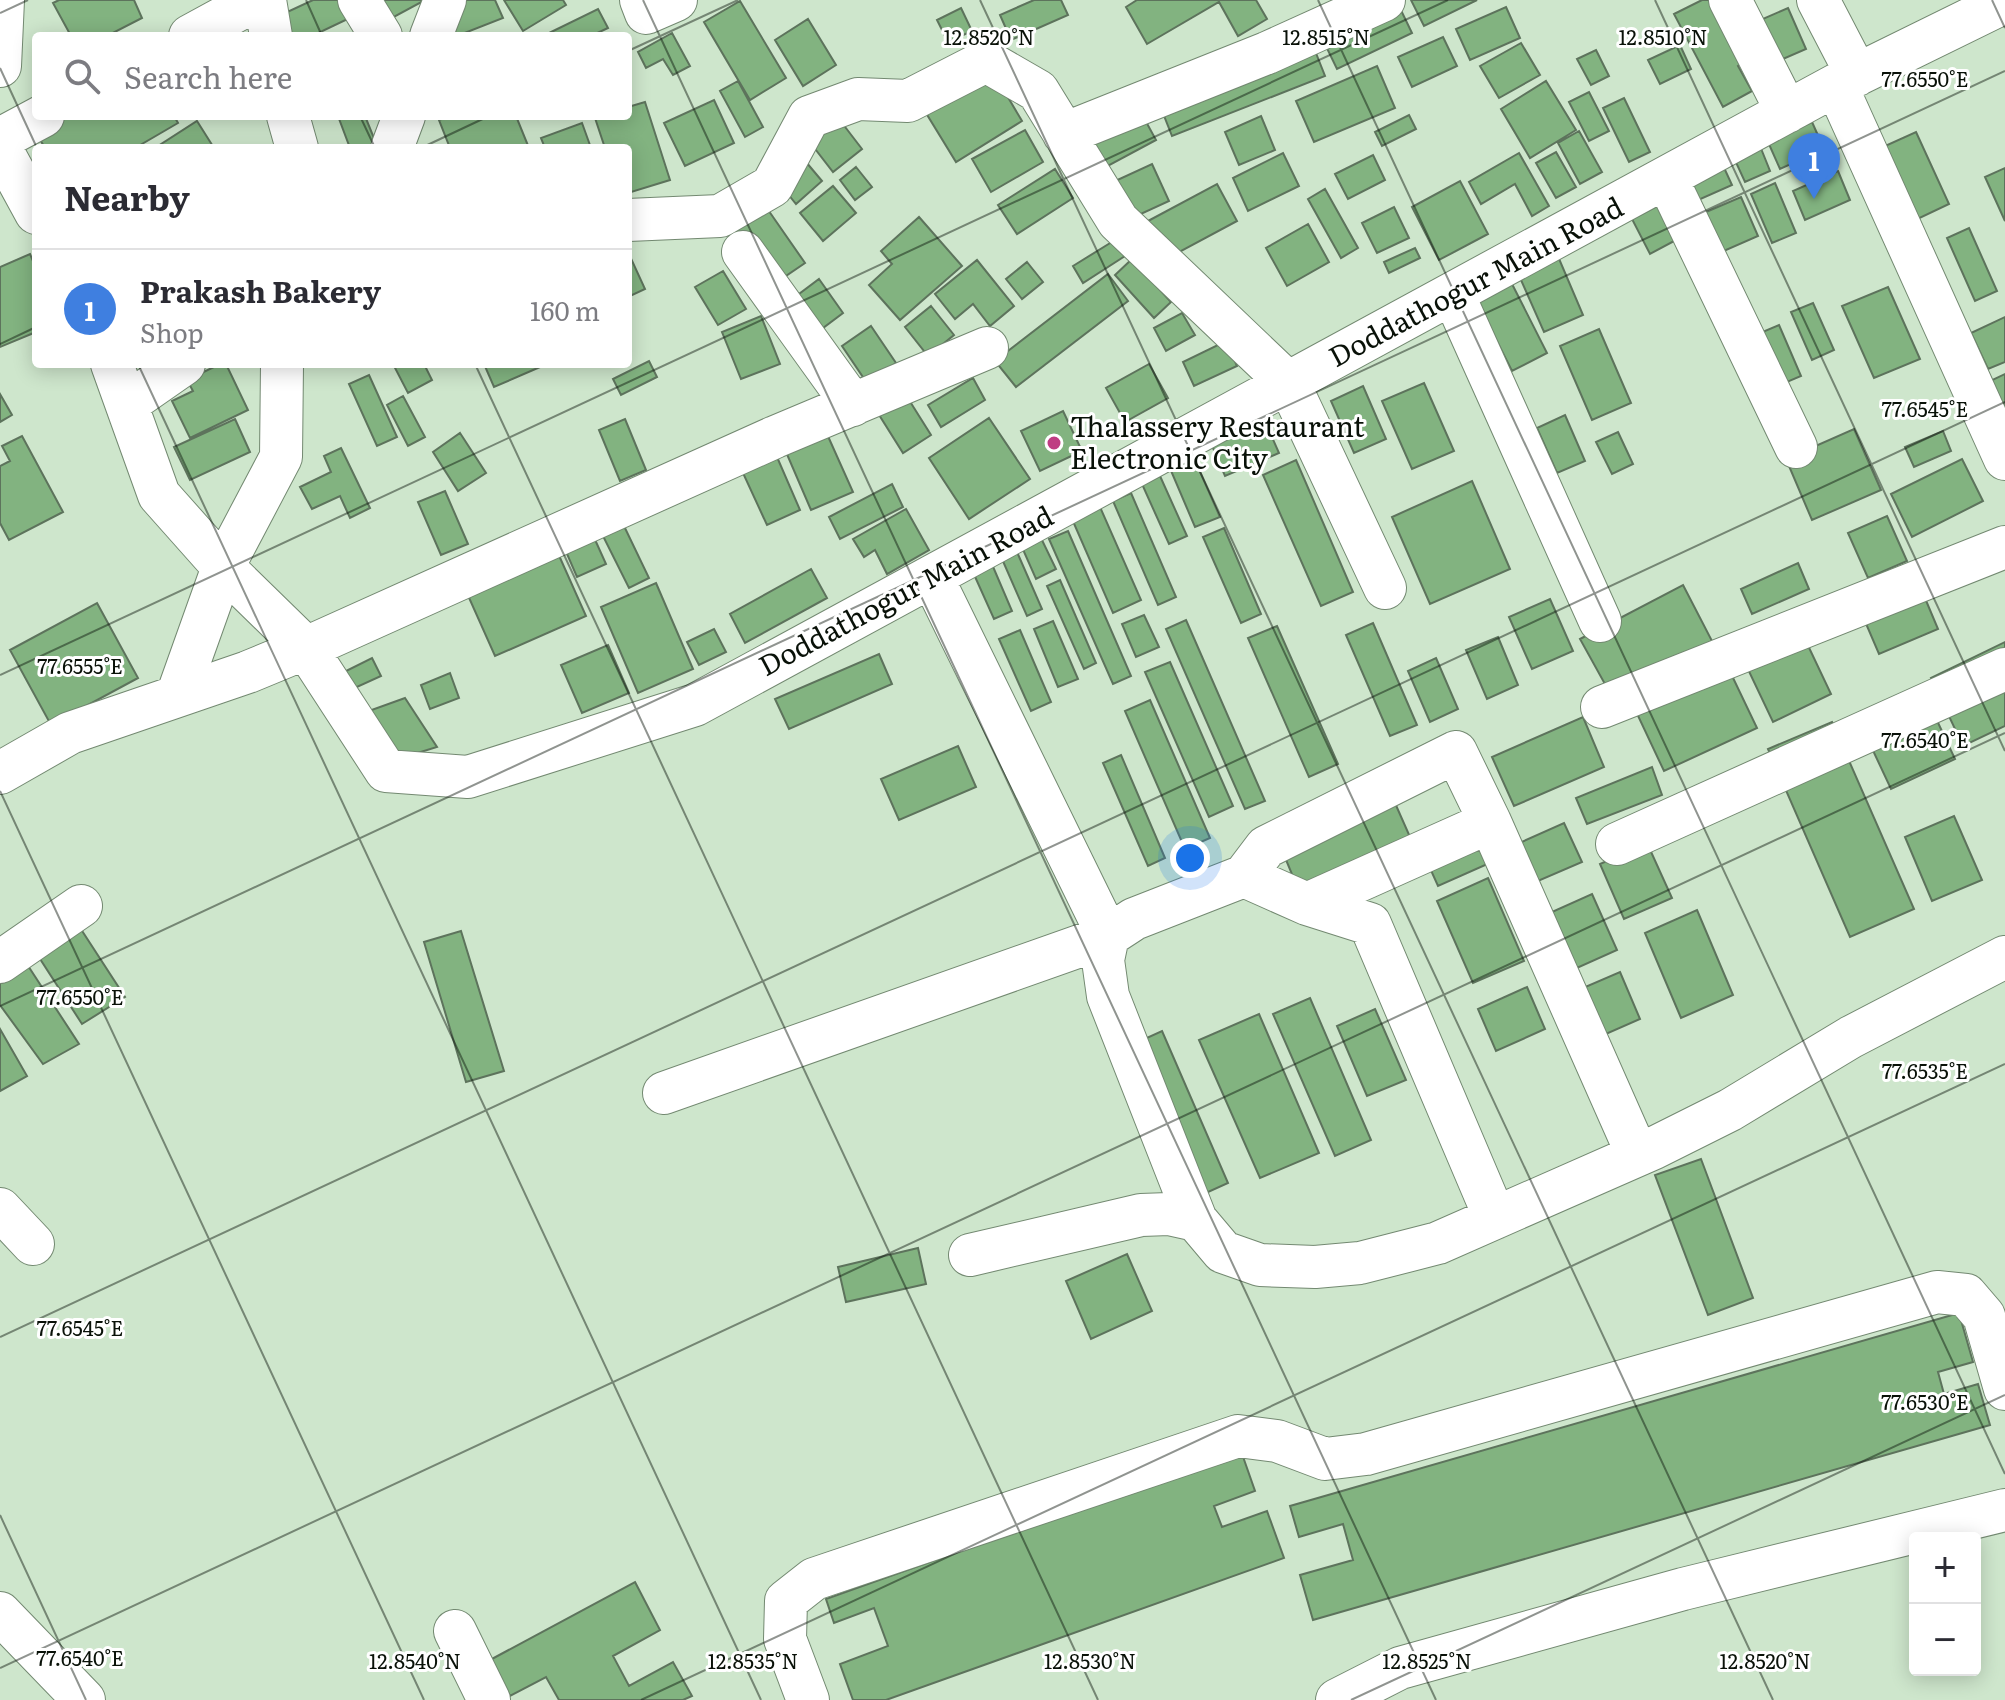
<!DOCTYPE html>
<html lang="en">
<head>
<meta charset="utf-8">
<style>
  :root { --surface:#fff; --page:#f7f7f7; --text:#2b2b33; --muted:#7c7c81; --line:#e1e1e2; --accent:#db2777 }
  body { margin:0; font-family:Literata,serif; background:var(--page); color:var(--text) }
  .controls { position:absolute; right:24px; bottom:24px; display:grid; overflow:hidden; border-radius:8px; box-shadow:0 4px 20px #0003 }
  .controls button { width:72px; height:72px; display:grid; place-items:center; padding:0; border:0; border-bottom:2px solid var(--line); background:var(--surface); color:var(--text); font:40px sans-serif }
  .you { position:absolute; left:1190px; top:858px; width:28px; height:28px; margin:-20px; border:6px solid #fff; border-radius:50%; background:#1a73e8; box-shadow:0 0 0 12px #1a73e833 }
  .badge { display:grid; place-items:center; width:52px; height:52px; border-radius:50%; background:var(--accent); color:#fff; font-size:26px; font-weight:700 }
  .pin { position:absolute; translate:-50% -66px; filter:drop-shadow(0 2px 4px #0008) }
  .pin::after { content:''; position:absolute; top:42px; width:28px; height:24px; background:inherit; clip-path:polygon(0 0,100% 0,50% 100%) }
  .list { margin:0; padding:0; list-style:none }
  h2 { display:flex; justify-content:space-between; align-items:center; height:104px; margin:0; padding:0 32px; font-size:34px }
  h2 small { font-size:26px; font-weight:400; color:var(--muted) }
  .list li { display:grid; grid-template-columns:52px 1fr auto; gap:24px; align-items:center; box-sizing:border-box; height:120px; padding:0 32px; border-top:2px solid var(--line) }
  .list b { display:block; font-size:30px; white-space:nowrap }
  .list p { margin:0; font-size:26px; white-space:nowrap; color:var(--muted) }
  .list em { font-size:26px; font-style:normal; color:var(--muted) }
  .icon { flex:none; width:44px; height:44px; fill:none; stroke:currentColor; stroke-width:2; stroke-linecap:round; stroke-linejoin:round }
  .map { position:relative; flex:none; width:2005px; height:1700px; overflow:hidden }
  .search { position:absolute; background:var(--surface); box-shadow:0 4px 20px #0003; left:32px; top:32px; width:600px; height:88px; display:flex; align-items:center; gap:20px; box-sizing:border-box; padding:0 28px; border-radius:8px; color:var(--muted); font-size:30px }
  .panel { position:absolute; background:var(--surface); box-shadow:0 4px 20px #0003; left:32px; top:144px; width:600px; height:224px; border-radius:8px }
  .map>svg:first-child { display:block }
</style>
</head>
<body>
<div class="map">
<svg width="2005" height="1700" viewBox="0 0 2005 1700">
  <rect width="100%" height="100%" fill="#cee6cc"/>
  <!-- building -->
  <path fill="#82b380" stroke="#5d735c" stroke-width="2" d="M59,0H134L142,18L107,36H71L53,3Z
    M313,0H347L354,16L312,36H277L270,20Z
    M365,0H425L379,25Z
    M465,0H495L503,18L457,36L445,10Z
    M504,0H563L566,5L523,31Z
    M1034,0H1061L1068,15L1011,40L1000,15Z
    M1137,0H1256L1267,19L1238,36L1219,2L1147,44L1126,7Z
    M1411,0H1477L1424,26Z
    M1702,0H1717L1748,57L1738,66L1752,91L1723,107L1674,14Z
    M740,1L786,78L750,100L704,22Z
    M1397,2L1412,33L1337,69L1322,38Z
    M1506,7L1520,38L1470,60L1456,29Z
    M961,8L972,31L948,42L937,20Z
    M1788,8L1806,49L1767,66L1749,25Z
    M598,9L608,28L591,36H543Z
    M808,19L836,65L803,86L775,40Z
    M672,33L690,66L673,75L663,59L646,68L638,52Z
    M1443,37L1457,66L1412,87L1398,57Z
    M1312,43L1325,76L1172,136L1159,103Z
    M1521,43L1540,75L1499,98L1480,66Z
    M1680,45L1691,69L1660,84L1648,60Z
    M1596,50L1609,76L1591,85L1577,59Z
    M1377,66L1395,108L1314,142L1296,101Z
    M993,72L1022,121L956,162L926,113Z
    M738,81L763,127L745,137L720,91Z
    M1546,81L1576,130L1530,158L1501,109Z
    M1589,92L1609,131L1589,141L1569,102Z
    M1624,98L1650,152L1629,162L1603,108Z
    M714,100L734,143L685,166L664,123Z
    M645,102L670,180L628,193V148H605L595,118L628,116V107Z
    M1138,107L1156,140L1104,168L1086,135Z
    M1409,115L1416,129L1382,146L1375,132Z
    M67,116H174L178,123L135,148H45L36,133Z
    M338,116H365L378,148H350Z
    M449,116H516L529,148H450L439,120Z
    M1261,116L1275,150L1239,165L1225,132Z
    M839,119L862,149L833,172L809,141Z
    M197,121L214,148H155Z
    M1812,122L1824,149L1780,169L1768,142Z
    M582,123L591,148H545L541,138Z
    M1025,130L1043,162L991,192L972,159Z
    M1579,131L1602,172L1580,184L1558,143Z
    M1916,132L1949,204L1907,224L1874,151Z
    M1760,146L1770,171L1745,182L1734,158Z
    M1556,152L1576,187L1556,198L1536,163Z
    M1283,153L1299,186L1248,211L1233,178Z
    M1519,153L1549,206L1532,216L1515,184L1481,204L1469,182Z
    M1373,155L1385,180L1348,199L1335,174Z
    M1720,159L1732,185L1687,205L1676,179Z
    M806,162L822,181L796,204L780,184Z
    M1152,164L1169,201L1130,219L1113,182Z
    M856,167L872,187L855,200L840,180Z
    M2005,168V221L1985,177Z
    M1055,169L1073,198L1017,234L998,205Z
    M1838,171L1850,200L1805,220L1793,191Z
    M1460,181L1488,234L1439,260L1412,207Z
    M1775,183L1796,233L1772,243L1751,194Z
    M1217,184L1237,221L1168,258L1148,221Z
    M833,186L856,213L823,241L800,213Z
    M1325,189L1358,248L1341,258L1308,199Z
    M1741,197L1758,236L1717,254L1699,215Z
    M764,204L805,263L774,284L734,226Z
    M1659,205L1676,240L1650,254L1632,219Z
    M1394,207L1409,238L1377,253L1362,223Z
    M919,217L962,266L900,320L869,285L892,264L881,251Z
    M1308,224L1329,262L1287,286L1266,248Z
    M1969,228L1997,291L1975,301L1947,238Z
    M1115,240L1125,256L1083,283L1073,266Z
    M1415,248L1420,258L1389,273L1384,262Z
    M628,252L645,289L628,297Z
    M30,254L36,268V332L0,347V267Z
    M1557,254L1583,315L1544,332L1517,271Z
    M1132,259L1171,302L1154,318L1115,275Z
    M977,260L1014,306L990,326L973,304L955,319L935,294Z
    M1027,262L1043,282L1022,299L1006,279Z
    M723,271L746,309L718,325L695,287Z
    M1108,274L1128,301L1016,387L995,361Z
    M819,279L843,313L815,334L791,300Z
    M1510,280L1547,353L1512,371L1475,298Z
    M1888,287L1920,359L1874,378L1842,306Z
    M1813,303L1834,350L1812,360L1791,312Z
    M931,306L954,335L928,356L905,327Z
    M1182,313L1195,335L1166,351L1154,328Z
    M761,316L780,364L741,379L722,332Z
    M2005,317V362L1988,369L1971,333Z
    M1779,325L1801,376L1775,387L1753,336Z
    M871,326L896,363L867,383L842,346Z
    M1599,329L1631,403L1592,420L1560,346Z
    M1226,341L1237,366L1194,386L1183,362Z
    M649,361L657,377L621,395L613,379Z
    M220,364H226L248,410L190,438L172,401L193,391L187,380Z
    M393,364H424L432,380L408,393Z
    M484,364H547L494,387Z
    M1149,364L1168,398L1125,422L1106,388Z
    M2005,374V426L1986,383Z
    M369,375L397,437L377,446L349,384Z
    M973,378L985,400L941,427L928,405Z
    M1424,383L1454,451L1412,469L1382,401Z
    M1363,386L1386,439L1354,453L1331,401Z
    M904,392L931,435L903,453L876,410Z
    M0,394L12,415L0,422Z
    M403,396L425,437L408,446L387,405Z
    M1260,410L1279,453L1225,476L1207,434Z
    M1063,411L1082,451L1040,471L1021,431Z
    M1565,415L1585,461L1557,473L1537,428Z
    M989,418L1030,479L969,519L929,458Z
    M235,419L250,452L190,480L174,447Z
    M625,419L646,470L620,481L599,430Z
    M1854,429L1881,490L1812,520L1786,459Z
    M1943,431L1951,451L1914,467L1905,447Z
    M1618,432L1633,464L1612,474L1596,442Z
    M460,433L486,473L458,491L433,452Z
    M827,434L853,492L811,510L786,452Z
    M22,436L63,512L9,540L0,523V466L10,461L2,446Z
    M341,448L370,508L350,518L340,496L312,509L300,487L331,472L324,456Z
    M1193,456L1220,517L1195,527L1169,466Z
    M777,457L800,510L767,525L743,473Z
    M1962,459L1983,501L1912,537L1891,494Z
    M1296,460L1353,592L1321,606L1263,475Z
    M1160,476L1187,536L1169,544L1142,484Z
    M1472,481L1510,569L1430,604L1392,517Z
    M892,484L903,507L840,539L829,517Z
    M445,491L468,544L441,555L418,502Z
    M1131,493L1176,597L1158,605L1113,501Z
    M1100,507L1141,600L1113,613L1072,519Z
    M906,509L929,550L887,574L875,550L864,557L853,539Z
    M1887,516L1907,561L1868,578L1848,533Z
    M624,526L649,578L629,588L603,536Z
    M1224,528L1261,614L1241,623L1203,537Z
    M1068,531L1131,676L1113,684L1049,539Z
    M592,533L606,564L577,577L564,547Z
    M1040,536L1056,569L1036,579L1021,545Z
    M557,551L586,616L495,656L466,591Z
    M1017,552L1042,609L1027,616L1002,559Z
    M991,562L1012,611L994,619L972,570Z
    M1798,563L1809,589L1752,614L1741,589Z
    M811,569L827,598L745,643L730,614Z
    M1914,572L1938,629L1879,654L1855,598Z
    M1060,580L1096,663L1084,669L1047,586Z
    M656,583L693,669L638,693L601,607Z
    M1683,585L1712,641L1611,695L1580,639Z
    M1550,599L1573,651L1532,669L1509,617Z
    M97,603L138,678L51,725L10,650Z
    M1144,615L1159,647L1136,657L1122,624Z
    M1186,620L1265,801L1245,809L1166,629Z
    M1053,621L1078,679L1058,687L1034,629Z
    M1373,623L1417,725L1390,736L1346,635Z
    M1277,626L1338,764L1309,777L1248,638Z
    M714,629L726,652L699,665L687,642Z
    M1020,630L1051,702L1031,711L999,639Z
    M1803,635L1831,694L1773,722L1745,663Z
    M1498,637L1518,685L1487,699L1466,650Z
    M2005,642V726L1963,746L1931,678Z
    M608,645L629,693L582,713L561,665Z
    M879,654L892,684L789,729L775,699Z
    M372,658L381,676L346,692L338,675Z
    M1436,658L1458,709L1430,722L1408,671Z
    M1724,659L1757,728L1664,771L1632,703Z
    M1170,662L1233,806L1209,817L1145,672Z
    M450,673L459,698L430,709L421,685Z
    M1926,697L1955,759L1891,789L1862,727Z
    M405,698L437,747L398,759L366,712Z
    M1150,700L1210,838L1185,849L1125,711Z
    M1583,717L1604,767L1514,806L1492,757Z
    M1832,722L1914,909L1850,937L1768,749Z
    M958,746L976,787L899,820L881,779Z
    M1121,755L1165,858L1148,866L1103,763Z
    M1652,767L1662,795L1587,824L1576,798Z
    M1391,794L1414,846L1301,896L1279,843Z
    M1954,816L1982,880L1932,901L1905,837Z
    M1564,823L1582,862L1531,884L1515,845Z
    M1479,833L1492,862L1438,886L1425,857Z
    M1647,843L1672,898L1624,919L1600,864Z
    M1488,878L1524,961L1473,983L1437,901Z
    M1592,894L1617,950L1568,972L1543,916Z
    M1697,910L1733,995L1681,1018L1645,933Z
    M75,920L125,997L82,1024L33,948Z
    M461,931L504,1071L466,1082L424,942Z
    M21,955L79,1044L43,1064L0,1005V971Z
    M1620,972L1640,1019L1590,1041L1569,994Z
    M1527,987L1545,1029L1496,1051L1478,1009Z
    M1310,998L1371,1140L1335,1156L1273,1014Z
    M1375,1009L1406,1080L1367,1096L1337,1026Z
    M1259,1014L1319,1153L1260,1178L1199,1040Z
    M0,1029L27,1076L0,1091Z
    M1162,1031L1228,1183L1195,1198L1129,1046Z
    M1701,1159L1753,1298L1708,1315L1655,1175Z
    M918,1248L926,1284L846,1302L838,1267Z
    M1127,1254L1152,1311L1091,1339L1066,1281Z
    M1959,1313L1973,1362L1938,1372L1944,1394L1978,1384L1990,1425L1313,1620L1300,1575L1353,1560L1343,1524L1299,1537L1290,1506Z
    M1241,1451L1255,1491L1214,1506L1222,1527L1267,1511L1284,1558L886,1700H853L840,1664L888,1646L874,1608L834,1623L826,1599Z
    M635,1582L660,1630L613,1656L629,1686L673,1662L692,1696L683,1700H559L546,1677L510,1696L490,1660Z"/>
  <g fill="none" stroke-linecap="round" stroke-linejoin="round">
    <!-- minor casing -->
    <g stroke="#738971" stroke-width="44">
      <path id="minor" d="M265,0L271,36
        M359,0L381,36
        M641,0L646,13L676,0
        M1730,0L1787,112
        M1818,0L1857,75
        M190,36L256,0
        M431,36L445,0
        M0,66L3,0
        M1836,85L2005,459
        M288,116L297,148
        M1064,134L1267,53L1384,0
        M0,139L43,116
        M0,147L36,213
        M392,148L404,116
        M1667,179L1796,447
        M628,220L720,216L772,186L809,117L858,99L908,101L986,61L1038,91L1118,221L1289,384L1385,588
        M743,252L853,405
        M1453,294L1600,621
        M112,364L159,495L223,567L306,648L386,771L468,777L695,705L1836,85L2005,2
        M128,403L184,364
        M177,696L223,567L281,457L282,364
        M1602,707L2005,547
        M0,773L70,733L248,672L306,648L775,437L987,348
        M1490,822L1456,752L1266,847L1244,876L1134,919L1108,936L1103,960L1108,996L1196,1220L1223,1252L1260,1265L1315,1267L1360,1263L1438,1243L1654,1148L1730,1110L1851,1037L2005,957
        M1617,844L2005,669
        M1244,876L1307,904L1370,924L1495,1218
        M1307,904L1490,822L1637,1154
        M0,962L81,906
        M664,1093L1108,936L932,577
        M0,1209L33,1244
        M970,1255L1141,1215L1169,1214L1196,1220
        M0,1613L84,1700
        M455,1631L489,1700
        M808,1700L785,1639L786,1601L814,1579L1238,1436L1277,1441L1325,1459L1366,1454L1937,1292L1966,1295L1984,1316L2005,1389
        M1337,1700L1400,1668L1683,1589L2005,1510"/>
    </g>
    <!-- minor -->
    <use href="#minor" stroke="#fff" stroke-width="42"/>
  </g>
  <!-- ticks -->
  <path fill="none" stroke="#091108" stroke-width="2" stroke-opacity="0.45" d="M306,0L322,36M643,0L1436,1700M980,0L1773,1700M1318,0L2005,1474M1655,0L2005,751M1992,0L2005,28M0,13L28,0M628,51L738,0M0,68L37,148M360,116L375,148M421,148L489,116M0,344L36,327M138,364L761,1700M475,364L1098,1700M0,675L1448,0M0,791L424,1700M0,1006L2005,71M0,1337L2005,402M0,1515L86,1700M0,1668L2005,733M641,1700L2005,1064M1351,1700L2005,1395"/>
  <!-- markers -->
  <circle fill="#bf3c82" stroke="#fff" stroke-width="3" cx="1054" cy="443" r="8"/>
  <g text-anchor="middle" stroke-width="6" stroke-linejoin="round" paint-order="stroke">
    <!-- street labels -->
    <g font-size="28" fill="#091108" stroke="#fff">
      <text transform="translate(1476 282) rotate(-28)" y="10">Doddathogur Main Road</text>
      <text transform="translate(906 591) rotate(-28)" y="10">Doddathogur Main Road</text>
    </g>
    <!-- poi labels -->
    <g font-size="28" fill="#091108" stroke="#fff" text-anchor="start">
      <text x="1070" y="437">Thalassery Restaurant<tspan x="1070" dy="32">Electronic City</tspan></text>
    </g>
  </g>
  <g font-size="20" text-anchor="middle" fill="#091108" stroke="#fff" stroke-width="6" stroke-linejoin="round" paint-order="stroke">
    <text x="989" y="45">12.8520°N</text>
    <text x="1663" y="45">12.8510°N</text>
    <text x="1326" y="45">12.8515°N</text>
    <text x="1925" y="87">77.6550°E</text>
    <text x="1925" y="417">77.6545°E</text>
    <text x="80" y="674">77.6555°E</text>
    <text x="1925" y="748">77.6540°E</text>
    <text x="80" y="1005">77.6550°E</text>
    <text x="1925" y="1079">77.6535°E</text>
    <text x="80" y="1336">77.6545°E</text>
    <text x="1925" y="1410">77.6530°E</text>
    <text x="80" y="1666">77.6540°E</text>
    <text x="415" y="1669">12.8540°N</text>
    <text x="753" y="1669">12.8535°N</text>
    <text x="1090" y="1669">12.8530°N</text>
    <text x="1427" y="1669">12.8525°N</text>
    <text x="1765" y="1669">12.8520°N</text>
  </g>
</svg>
<div class="controls">
<button>+</button>
<button>−</button>
</div>
<div class="you"></div>
<div class="pin badge" style="left:1814px;top:199px;background:#3f7fe0">1</div>
<div class="search"><svg class="icon" aria-label="search" viewBox="0 0 24 24"><circle cx="10" cy="10" r="6"/><path d="M15 15l6 6"/></svg>Search here</div>
<section class="panel">
<h2>Nearby<small></small></h2>
<ul class="list">
<li><span class="badge" style="background:#3f7fe0">1</span><div><b>Prakash Bakery</b><p>Shop</p></div><em>160 m</em></li>
</ul>
</section>
</div>
</body>
</html>
